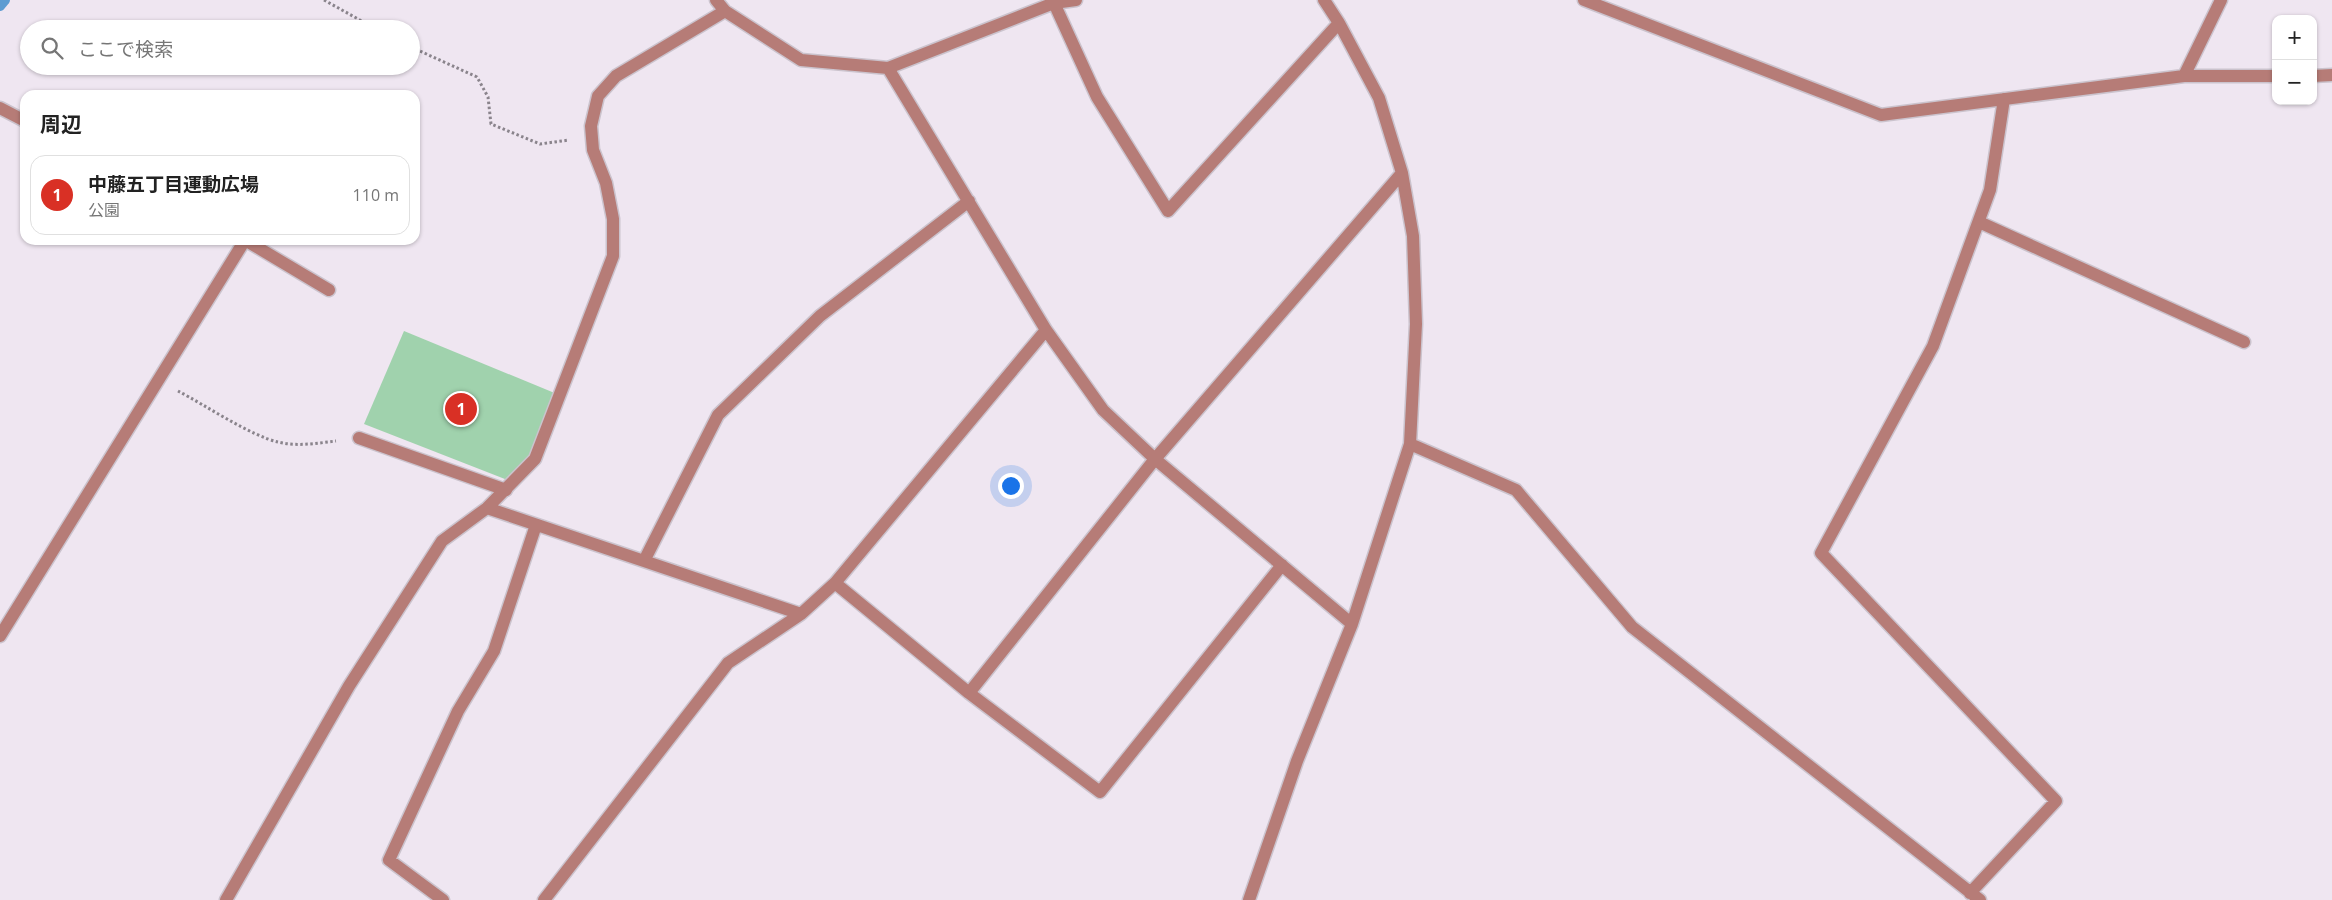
<!DOCTYPE html>
<html lang="ja">
<head>
<meta charset="utf-8">
<style>
  :root { --surface:#fff; --page:#f2f2f2; --text:#222; --muted:#767676; --line:#e0e0e0; --accent:#d93025 }
  body { margin:0; font-family:"Open Sans","Noto Sans JP",sans-serif; background:var(--page); color:var(--text) }
  .controls { position:absolute; right:15px; top:15px; display:grid; overflow:hidden; border-radius:10px; box-shadow:0 1px 4px #0004 }
  .controls button { width:45px; height:45px; display:grid; place-items:center; padding:0; border:0; border-bottom:1px solid var(--line); background:var(--surface); color:var(--text); font:25px sans-serif }
  .you { position:absolute; left:1010px; top:485px; width:18px; height:18px; margin:-12px; border:4px solid #fff; border-radius:50%; background:#1a73e8; box-shadow:0 0 0 8px #1a73e833 }
  .badge { display:grid; place-items:center; width:32px; height:32px; border-radius:50%; background:var(--accent); color:#fff; font-size:16px; font-weight:700 }
  .pin { position:absolute; translate:-50% -50%; border:2px solid #fff; box-shadow:0 1px 5px #0006 }
  .list { margin:0; padding:0; list-style:none }
  h2 { display:flex; justify-content:space-between; align-items:center; height:65px; margin:0; padding:0 20px; font-size:21px }
  h2 small { font-size:16px; font-weight:400; color:var(--muted) }
  .list li { display:grid; grid-template-columns:32px 1fr auto; gap:15px; align-items:center; box-sizing:border-box; height:80px; margin:0 10px 10px; padding:0 10px; border:1px solid var(--line); border-radius:15px }
  .list b { display:block; font-size:19px; white-space:nowrap }
  .list p { margin:0; font-size:16px; white-space:nowrap; color:var(--muted) }
  .list em { font-size:16px; font-style:normal; color:var(--muted) }
  .icon { flex:none; width:28px; height:28px; fill:none; stroke:currentColor; stroke-width:2; stroke-linecap:round; stroke-linejoin:round }
  .map { position:relative; flex:none; width:2332px; height:900px; overflow:hidden }
  .search { position:absolute; background:var(--surface); box-shadow:0 1px 4px #0004; left:20px; top:20px; width:400px; height:55px; display:flex; align-items:center; gap:12px; box-sizing:border-box; padding:0 18px; border-radius:28px; color:var(--muted); font-size:19px }
  .panel { position:absolute; background:var(--surface); box-shadow:0 1px 4px #0004; left:20px; top:90px; width:400px; height:155px; border-radius:15px }
  .map>svg:first-child { display:block }
</style>
</head>
<body>
<div class="map">
<svg width="2332" height="900" viewBox="0 0 2332 900">
  <rect width="100%" height="100%" fill="#efe6f1"/>
  <!-- green -->
  <path fill="#a0d2ad" d="M404,331L557,394L531,457L510,481L364,424Z"/>
  <g fill="none" stroke-linecap="round" stroke-linejoin="round">
    <!-- stream -->
    <path stroke="#5d9cd2" stroke-width="10" d="M0,6L5,0"/>
    <!-- lane casing -->
    <g stroke="#cbc3cd" stroke-width="15">
      <path id="lane" d="M359,438L506,490"/>
    </g>
    <!-- street casing -->
    <g stroke="#cbc3cd" stroke-width="15">
      <path id="street" d="M716,0L725,11L801,60L888,68L1054,3L1097,97L1168,211L1339,23
        M1584,0L1881,115L2184,76H2276
        M1054,3L1076,0
        M888,68L1046,330L1103,410L1155,459L1352,624
        M2184,76L2221,0
        M2313,76L2332,75
        M0,108L25,121
        M1979,222L2244,342
        M245,240L329,290
        M1410,444L1516,490L1632,627L1980,900
        M487,508L801,614
        M644,561L718,415L820,316L969,201
        M835,583L969,693L1100,792L1282,565
        M0,636L245,240
        M969,693L1155,459L1402,173
        M1970,893L2056,801L1821,553L1933,346L1990,190L2004,99
        M226,900L349,686L442,541L487,508L535,459L613,256V219L606,183L593,150L591,126L598,96L616,76L725,11
        M443,900L389,860L458,711L494,651L536,525
        M544,900L728,663L801,614L835,583L1046,330
        M1249,900L1297,761L1352,624L1410,444L1416,324L1413,236L1402,173L1379,98L1339,23L1324,0"/>
    </g>
    <!-- path -->
    <path stroke="#8a848c" stroke-width="3" stroke-dasharray="2.5 2.5" stroke-linecap="butt" d="M324,0L376,29
      M411,47L477,77L488,97L491,124L540,144L569,140
      M178,391C205,405 251,436 278,442C297,447 318,443 336,441"/>
    <!-- lane -->
    <use href="#lane" stroke="#b67c77" stroke-width="12"/>
    <!-- street -->
    <use href="#street" stroke="#b67c77" stroke-width="12"/>
  </g>
</svg>
<div class="controls">
<button>+</button>
<button>−</button>
</div>
<div class="you"></div>
<div class="pin badge" style="left:461px;top:409px">1</div>
<div class="search"><svg class="icon" aria-label="search" viewBox="0 0 24 24"><circle cx="10" cy="10" r="6"/><path d="M15 15l6 6"/></svg>ここで検索</div>
<section class="panel">
<h2>周辺<small></small></h2>
<ul class="list">
<li><span class="badge">1</span><div><b>中藤五丁目運動広場</b><p>公園</p></div><em>110 m</em></li>
</ul>
</section>
</div>
</body>
</html>
